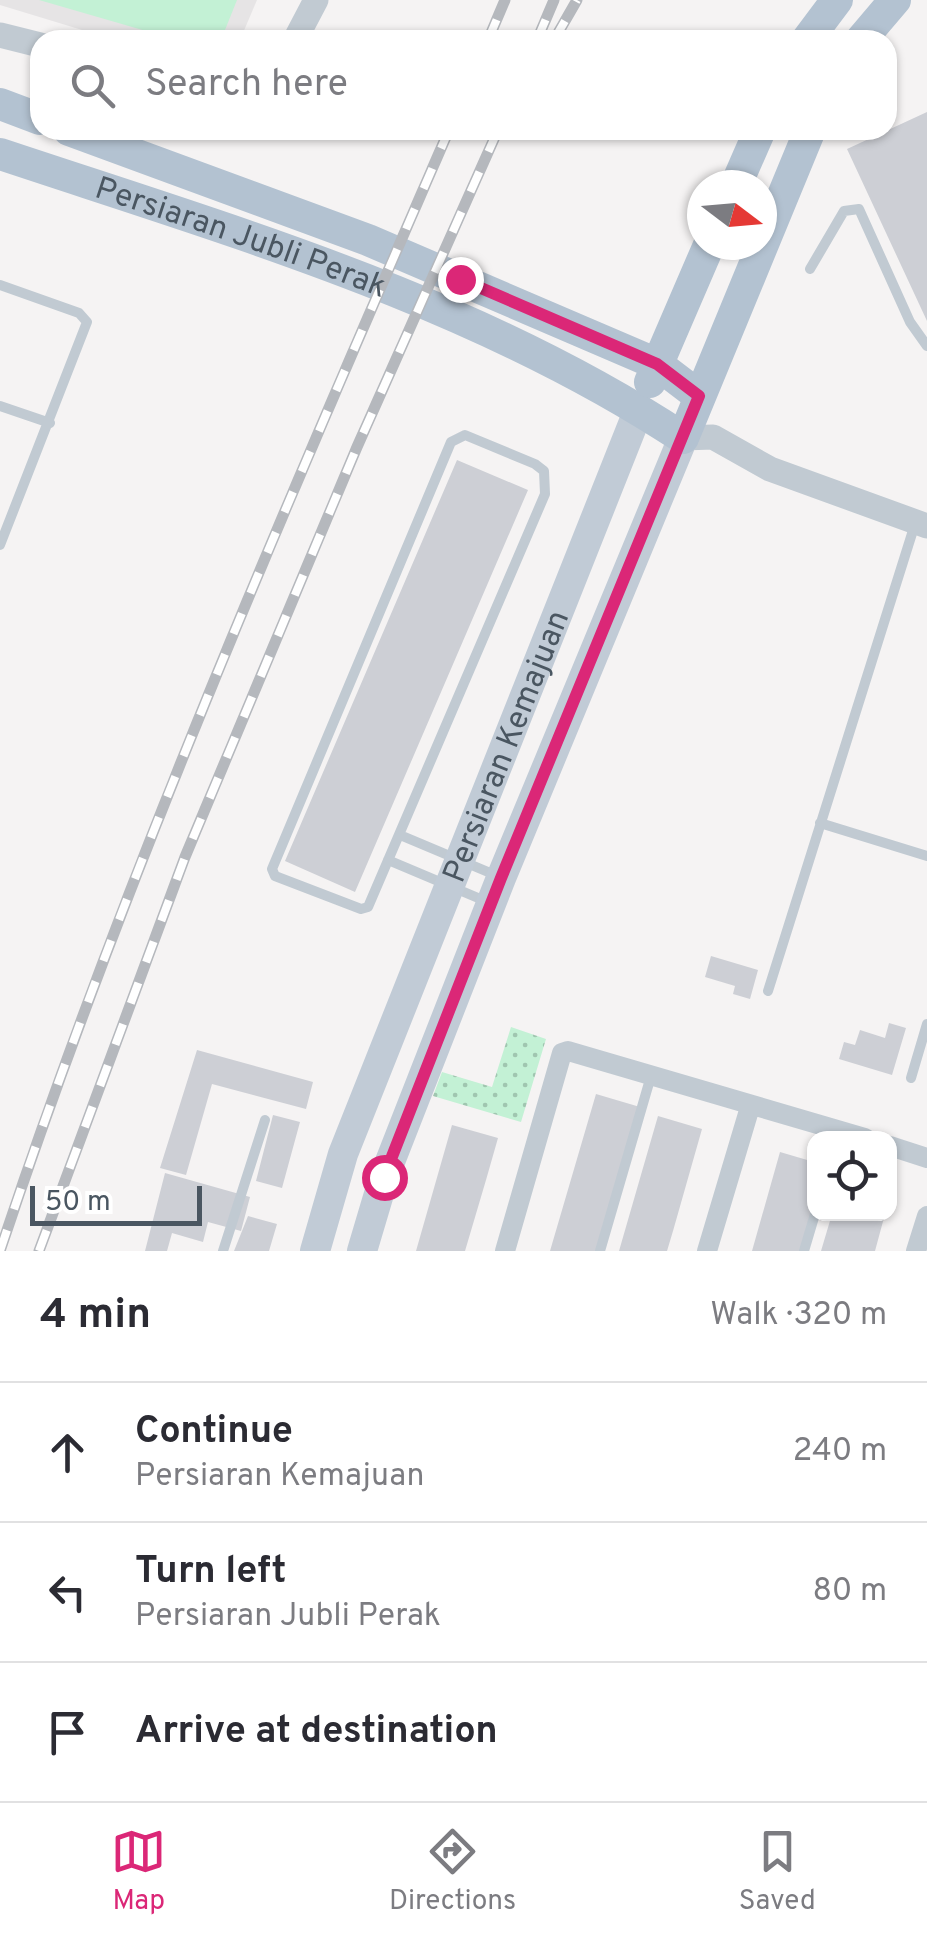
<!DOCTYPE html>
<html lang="en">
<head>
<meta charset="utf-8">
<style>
  :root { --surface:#fff; --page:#f7f7f7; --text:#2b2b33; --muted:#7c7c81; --line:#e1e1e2; --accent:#db2777 }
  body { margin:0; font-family:Overpass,sans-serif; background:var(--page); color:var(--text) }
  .controls { position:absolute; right:30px; bottom:30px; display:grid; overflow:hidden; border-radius:20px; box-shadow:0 2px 8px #0004 }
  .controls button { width:90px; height:90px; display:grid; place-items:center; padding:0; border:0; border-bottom:2px solid var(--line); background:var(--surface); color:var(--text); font:50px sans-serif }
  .compass { position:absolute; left:687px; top:170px; width:90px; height:90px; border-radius:50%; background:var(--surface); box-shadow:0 2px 8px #0004; rotate:106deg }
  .scale { position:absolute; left:30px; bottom:25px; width:172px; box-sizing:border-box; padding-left:10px; border:5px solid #4a5661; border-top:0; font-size:28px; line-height:35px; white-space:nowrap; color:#4a5661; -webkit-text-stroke:8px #fff; paint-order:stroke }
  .stop { position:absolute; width:30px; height:30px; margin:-22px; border:8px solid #db2777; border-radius:50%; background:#fff }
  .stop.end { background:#db2777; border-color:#fff; box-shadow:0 2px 10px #0008 }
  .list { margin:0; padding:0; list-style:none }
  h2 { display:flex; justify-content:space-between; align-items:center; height:130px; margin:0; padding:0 40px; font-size:42px }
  h2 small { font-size:32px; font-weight:400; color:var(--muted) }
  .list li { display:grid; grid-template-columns:65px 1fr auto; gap:30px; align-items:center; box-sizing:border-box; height:140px; padding:0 40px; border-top:2px solid var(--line) }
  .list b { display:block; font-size:38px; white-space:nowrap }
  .list p { margin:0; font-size:32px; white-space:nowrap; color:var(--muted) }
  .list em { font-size:32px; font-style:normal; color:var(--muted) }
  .icon { flex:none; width:55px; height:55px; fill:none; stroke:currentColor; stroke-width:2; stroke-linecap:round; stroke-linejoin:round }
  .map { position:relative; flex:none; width:927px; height:1251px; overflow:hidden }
  .search { position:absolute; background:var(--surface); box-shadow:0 2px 8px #0004; left:30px; right:30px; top:30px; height:110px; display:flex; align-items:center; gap:25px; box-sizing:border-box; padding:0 35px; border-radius:30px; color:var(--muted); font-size:38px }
  .sheet { height:550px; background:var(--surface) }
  nav { display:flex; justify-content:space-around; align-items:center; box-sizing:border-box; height:140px; border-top:2px solid var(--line); background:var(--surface); font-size:28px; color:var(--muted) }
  nav a { display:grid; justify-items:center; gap:5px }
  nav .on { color:var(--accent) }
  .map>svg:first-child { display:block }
</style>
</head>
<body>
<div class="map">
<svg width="927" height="1251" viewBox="0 0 927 1251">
  <defs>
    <pattern id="grass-dots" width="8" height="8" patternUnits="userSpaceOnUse" patternTransform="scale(2.5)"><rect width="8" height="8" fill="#c3f1d5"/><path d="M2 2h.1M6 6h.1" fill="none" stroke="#a0c6b0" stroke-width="1.8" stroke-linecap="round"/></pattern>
  </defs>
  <rect width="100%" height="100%" fill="#f5f3f3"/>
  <!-- education -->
  <path fill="#e6e4e5" d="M0,0H257L240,40H115L0,5Z"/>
  <!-- grass -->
  <path fill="url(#grass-dots)" d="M511,1027L546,1039L521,1122L433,1096L442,1072L492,1087Z"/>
  <!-- park -->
  <path fill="#c3f1d5" d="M39,0H237L221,40H177Z"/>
  <!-- building -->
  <path fill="#cdcfd5" d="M927,112V321L847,149Z
    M457,460L528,490L355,892L285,861Z
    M711,956L758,970L750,999L733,994L735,986L705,977Z
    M889,1023L906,1028L892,1075L839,1059L844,1042L855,1045L860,1030L885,1038Z
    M197,1050L313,1082L306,1109L212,1084L186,1175L160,1168Z
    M596,1094L640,1107L599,1251H550Z
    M273,1115L300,1122L282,1188L256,1181Z
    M658,1116L702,1129L673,1231L667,1251H619Z
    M452,1125L498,1138L486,1180L465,1251H416Z
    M780,1152L814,1162V1213L804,1251H752Z
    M165,1173L250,1197L241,1231L208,1222L203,1242L172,1233L167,1251H145Z
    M832,1214H885L875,1251H821Z
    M248,1216L277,1224L269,1251H234Z"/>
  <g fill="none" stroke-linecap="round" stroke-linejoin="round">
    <!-- service -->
    <path stroke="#c1cad2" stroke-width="10" d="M810,269L844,211L859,209L910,322L927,346
      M0,285L79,313L87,322L0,545
      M0,406L50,423
      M465,435L535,464L544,471L545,494L368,907L361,909L275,876L272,869L451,442Z
      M820,823L927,856
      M400,835L500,877
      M388,860L490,903
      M768,991L915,524
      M911,1078L927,1024
      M223,1251L265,1120
      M600,1251L651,1076
      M804,1251L815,1214"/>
    <!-- minor -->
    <path stroke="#c1cad2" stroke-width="20" d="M890,1146L927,1158
      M505,1251L562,1053L568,1051L865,1138
      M707,1251L750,1107
      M916,1251L927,1216"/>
    <!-- tertiary -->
    <path stroke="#c1cad2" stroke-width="25" d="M0,35L40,45
      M295,40L316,0
      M683,438L713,437L770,469L927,526"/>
    <!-- secondary -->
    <g stroke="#c1cbd6" stroke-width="30">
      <path id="s1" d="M315,1251L343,1154L639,409"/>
      <path d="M362,1251L384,1177L501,878L683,438"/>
    </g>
    <!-- primary -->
    <g stroke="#b3c2d1" stroke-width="32">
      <path d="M807,40L837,0"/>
      <path d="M861,40L895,0"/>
      <path d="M0,104L40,119"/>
      <path d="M69,130L368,240L657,364L699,396"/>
      <path id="s2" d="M0,154C234,232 475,301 683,438L810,130"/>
      <path d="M736,185L760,130"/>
      <path d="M650,382L709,245"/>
    </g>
    <!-- rail casing -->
    <g stroke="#b5b8bd" stroke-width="11">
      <path id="rail" d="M488,40L505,0
        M537,40L554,0
        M554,40L577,0
        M0,1251C127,869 289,499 449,130
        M39,1251L185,857L357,447L498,130"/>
    </g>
    <!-- rail -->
    <use href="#rail" stroke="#fff" stroke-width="8" stroke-dasharray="22" stroke-linecap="butt"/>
  </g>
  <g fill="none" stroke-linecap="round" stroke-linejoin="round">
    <!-- route -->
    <path stroke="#db2777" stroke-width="12" d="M384,1177L501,878L699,396L657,364L460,279"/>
  </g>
  <g text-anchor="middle" stroke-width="8" stroke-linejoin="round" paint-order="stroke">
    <!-- street labels -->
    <g font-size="32" fill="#4a5661" stroke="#fff">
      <text dy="11" stroke="none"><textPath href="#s2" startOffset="255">Persiaran Jubli Perak</textPath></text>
      <text dy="11" stroke="none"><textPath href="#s1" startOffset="540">Persiaran Kemajuan</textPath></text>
    </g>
  </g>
</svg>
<div class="controls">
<button><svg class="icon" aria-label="locate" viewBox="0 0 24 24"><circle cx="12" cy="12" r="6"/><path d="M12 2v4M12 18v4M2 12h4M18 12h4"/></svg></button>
</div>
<svg class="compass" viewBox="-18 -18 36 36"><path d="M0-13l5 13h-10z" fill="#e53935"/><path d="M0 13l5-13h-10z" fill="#7c7c81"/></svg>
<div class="scale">50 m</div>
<div class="stop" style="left:384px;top:1177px"></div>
<div class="stop end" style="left:460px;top:279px"></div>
<div class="search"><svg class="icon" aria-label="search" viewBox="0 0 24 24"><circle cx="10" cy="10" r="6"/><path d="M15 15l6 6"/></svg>Search here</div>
</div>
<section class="sheet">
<h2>4 min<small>Walk · 320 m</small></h2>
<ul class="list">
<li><svg class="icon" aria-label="ahead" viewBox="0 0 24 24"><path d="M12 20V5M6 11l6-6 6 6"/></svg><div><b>Continue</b><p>Persiaran Kemajuan</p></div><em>240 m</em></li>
<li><svg class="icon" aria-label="left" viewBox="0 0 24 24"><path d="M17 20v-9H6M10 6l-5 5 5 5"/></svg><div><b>Turn left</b><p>Persiaran Jubli Perak</p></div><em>80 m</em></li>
<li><svg class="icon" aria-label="arrive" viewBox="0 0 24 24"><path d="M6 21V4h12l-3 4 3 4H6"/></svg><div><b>Arrive at destination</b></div></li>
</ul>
</section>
<nav>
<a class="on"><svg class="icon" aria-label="map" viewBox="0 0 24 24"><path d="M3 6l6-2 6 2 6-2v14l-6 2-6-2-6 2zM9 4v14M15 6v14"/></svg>Map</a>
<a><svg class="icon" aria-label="directions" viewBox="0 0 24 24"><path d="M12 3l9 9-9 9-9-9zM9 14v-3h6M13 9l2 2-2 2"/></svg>Directions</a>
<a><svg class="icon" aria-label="saved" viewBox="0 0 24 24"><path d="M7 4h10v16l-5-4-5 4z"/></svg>Saved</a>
</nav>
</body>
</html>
